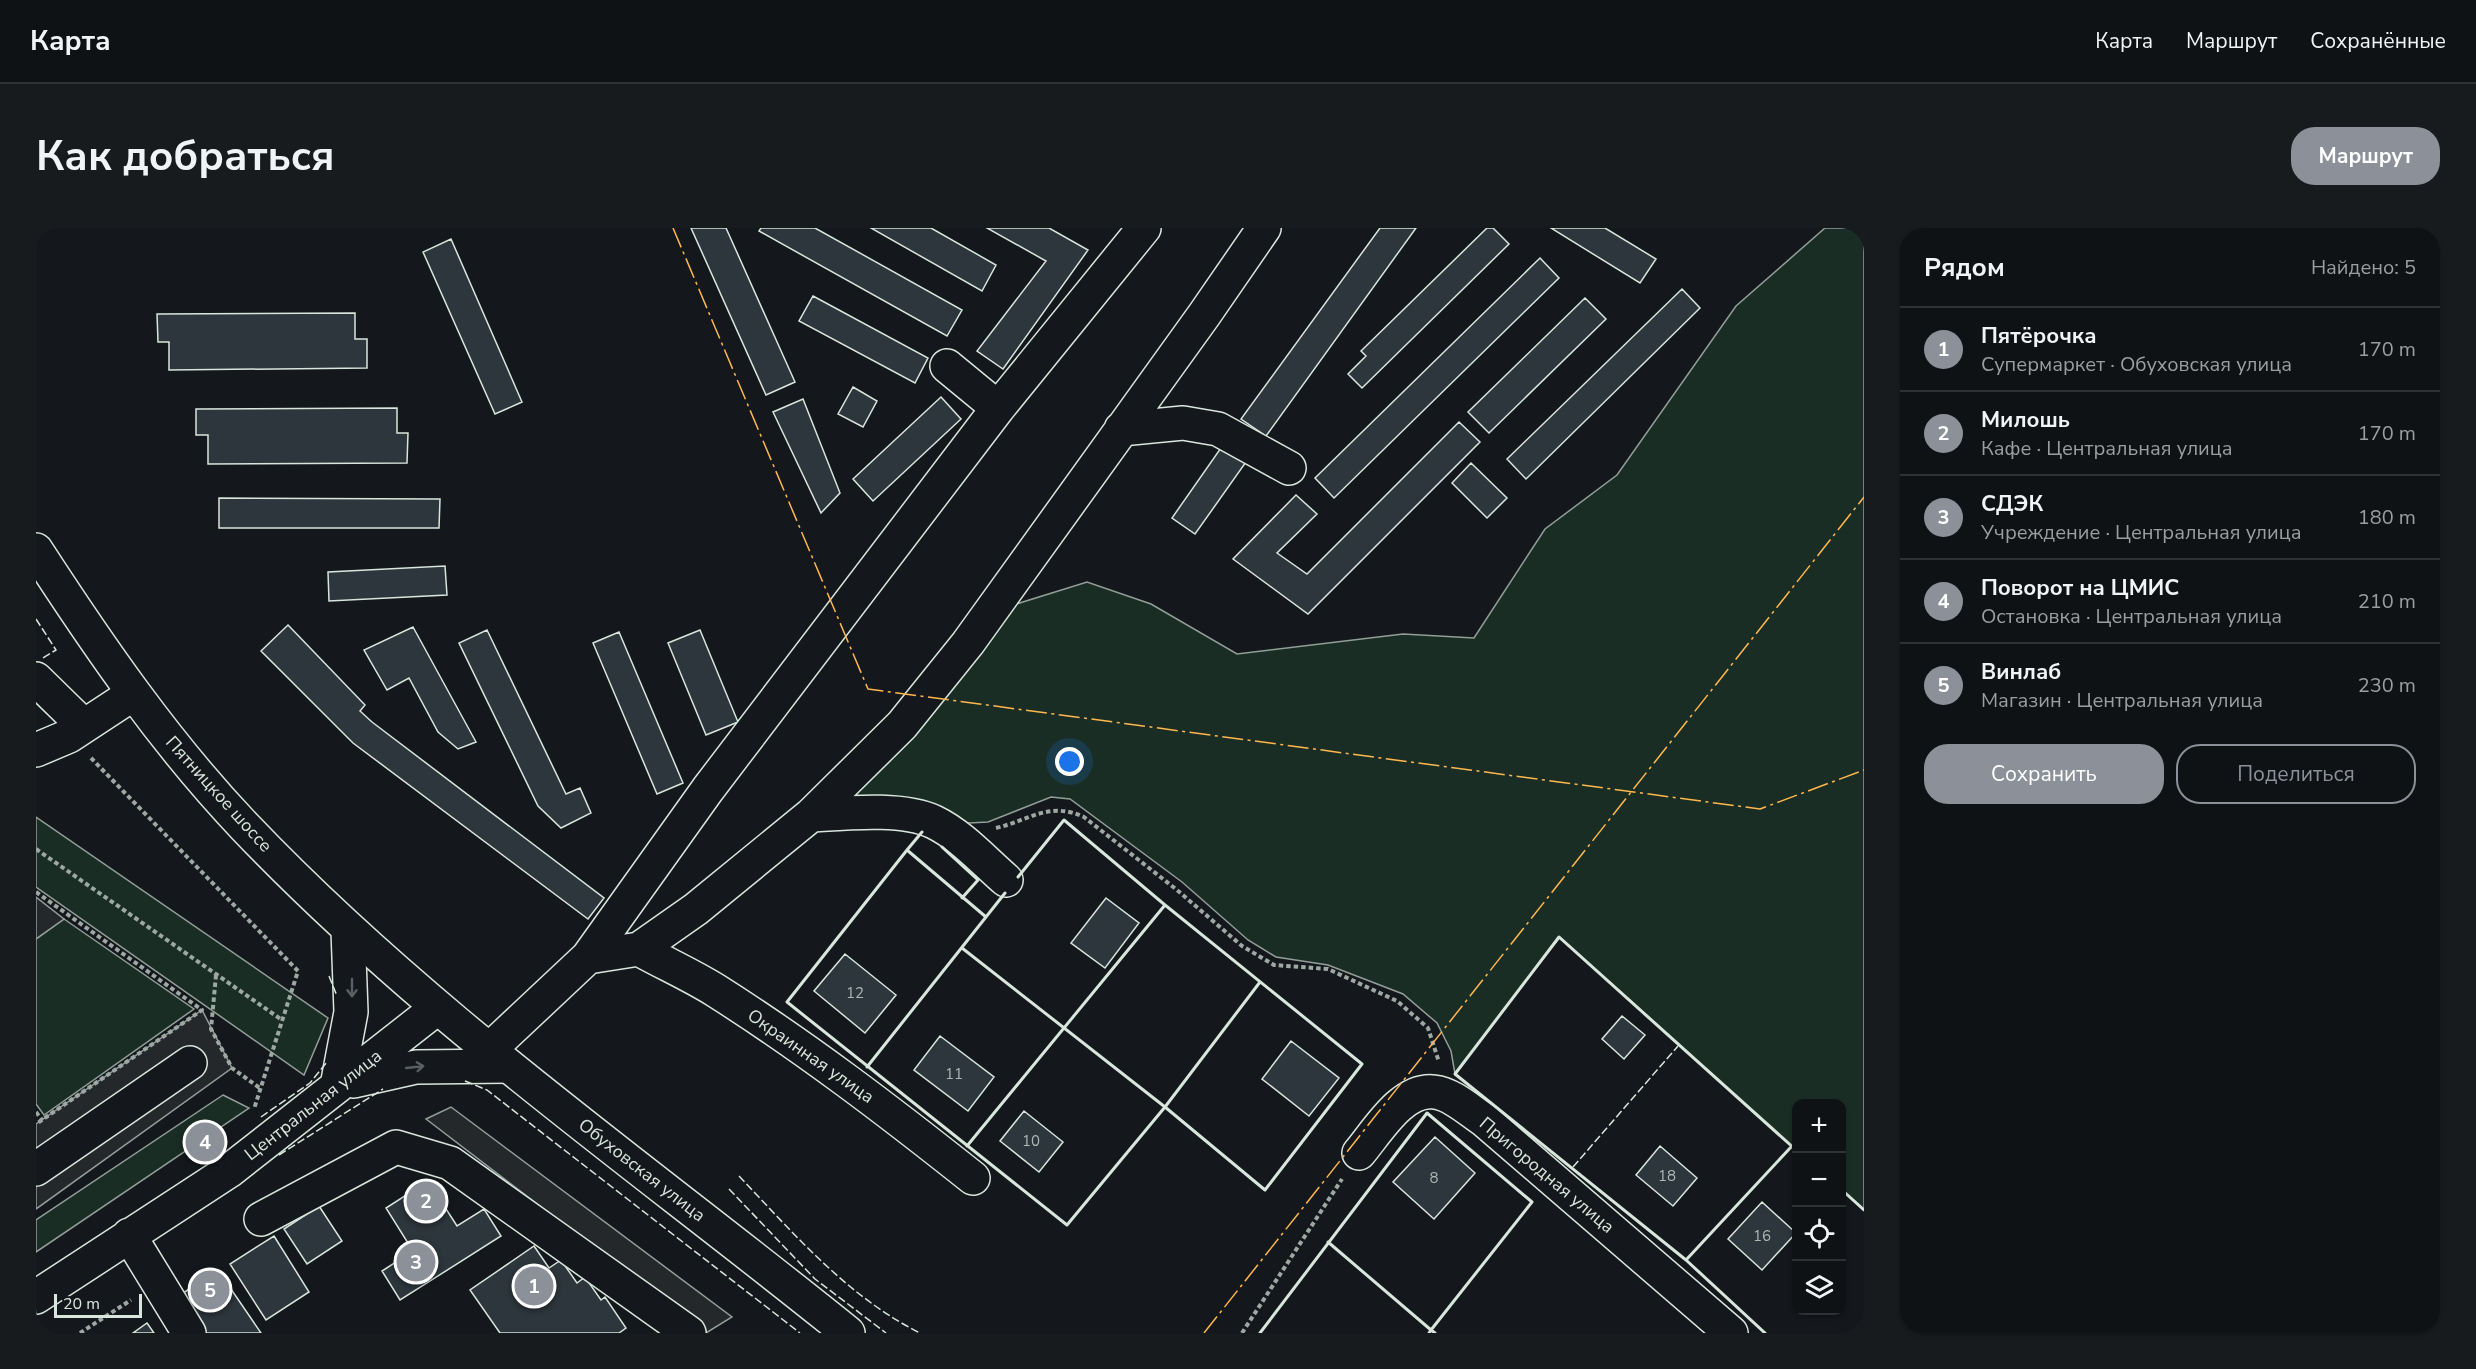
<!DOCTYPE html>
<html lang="ru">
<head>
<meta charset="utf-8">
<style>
  :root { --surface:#0f1215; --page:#181b1e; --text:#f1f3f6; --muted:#9b9ea0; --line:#2f3234; --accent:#8c9099 }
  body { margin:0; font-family:"Nunito Sans",sans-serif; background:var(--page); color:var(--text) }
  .controls { position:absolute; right:18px; bottom:18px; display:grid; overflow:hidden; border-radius:12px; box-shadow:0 2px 4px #0004 }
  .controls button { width:54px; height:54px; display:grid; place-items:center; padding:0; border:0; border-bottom:2px solid var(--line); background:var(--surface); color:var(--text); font:30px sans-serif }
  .scale { position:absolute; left:18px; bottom:15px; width:88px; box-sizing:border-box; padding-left:6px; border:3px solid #d8e6dc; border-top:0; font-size:16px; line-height:21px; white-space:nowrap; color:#d8e6dc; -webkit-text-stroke:4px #14181c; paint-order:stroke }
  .you { position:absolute; left:1034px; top:534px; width:21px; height:21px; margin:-15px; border:4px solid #fff; border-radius:50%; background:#1a73e8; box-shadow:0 0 0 9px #1a73e833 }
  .badge { display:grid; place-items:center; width:39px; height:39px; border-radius:50%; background:var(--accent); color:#fff; font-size:20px; font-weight:700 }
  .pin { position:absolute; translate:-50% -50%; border:3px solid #fff; box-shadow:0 2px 6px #0006 }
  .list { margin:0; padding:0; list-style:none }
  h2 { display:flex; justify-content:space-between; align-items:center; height:78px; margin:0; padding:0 24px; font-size:26px }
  h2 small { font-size:20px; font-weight:400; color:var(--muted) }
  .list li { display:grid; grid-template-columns:39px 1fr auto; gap:18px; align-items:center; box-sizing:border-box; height:84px; padding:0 24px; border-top:2px solid var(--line) }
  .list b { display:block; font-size:22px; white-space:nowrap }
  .list p { margin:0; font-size:20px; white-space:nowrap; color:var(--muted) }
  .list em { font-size:20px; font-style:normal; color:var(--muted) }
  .actions { display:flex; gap:12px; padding:18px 24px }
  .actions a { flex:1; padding:14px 0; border:2px solid var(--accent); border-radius:24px; text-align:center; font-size:21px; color:var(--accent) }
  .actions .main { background:var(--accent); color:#fff }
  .icon { flex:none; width:33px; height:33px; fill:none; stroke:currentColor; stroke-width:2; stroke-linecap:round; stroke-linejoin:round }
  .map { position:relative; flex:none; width:1828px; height:1105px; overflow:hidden; border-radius:24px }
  header { display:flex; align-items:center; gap:36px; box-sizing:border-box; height:84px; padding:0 30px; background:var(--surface); border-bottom:2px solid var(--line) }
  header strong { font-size:28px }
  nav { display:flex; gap:33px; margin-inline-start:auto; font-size:21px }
  .intro { display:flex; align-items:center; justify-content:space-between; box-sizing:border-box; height:144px; padding:0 36px }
  h1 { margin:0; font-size:42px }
  .button { padding:15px 27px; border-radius:24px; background:var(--accent); color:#fff; font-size:21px; font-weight:700 }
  main { display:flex; gap:36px; padding:0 36px }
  aside { flex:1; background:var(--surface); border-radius:24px; box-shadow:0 2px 4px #0004 }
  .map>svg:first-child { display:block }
</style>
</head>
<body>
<header>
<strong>Карта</strong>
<nav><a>Карта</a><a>Маршрут</a><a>Сохранённые</a></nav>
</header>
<div class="intro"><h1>Как добраться</h1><a class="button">Маршрут</a></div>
<main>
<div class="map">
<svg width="1828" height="1105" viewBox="0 0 1828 1105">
  <rect width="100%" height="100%" fill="#14181c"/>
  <!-- green -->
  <path fill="#1a2d24" stroke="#939e99" stroke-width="1.5" d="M1789,0H1828V982L1806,962V876H1760V922L1524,709L1419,846L1415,823L1401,795L1367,766L1292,737L1240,729L1212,712L1146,654L1034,571L1015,569L952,594L933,595L874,583L797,580L974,378L1051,354L1115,376L1201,426L1367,406L1438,410L1509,301L1581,247L1700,78Z
    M0,589L292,790L268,847L0,659Z
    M28,691L158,781L8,887L0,876V711Z
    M187,867L213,880L0,1024V992Z"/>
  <!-- parking -->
  <path fill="#24282b" stroke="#939e99" stroke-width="1.5" d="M0,669L28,691L0,711Z
    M166,782L196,840L0,981V896Z
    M415,879L696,1089L670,1105L390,891Z"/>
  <!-- building -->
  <path fill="#2c363c" stroke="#d8e6dc" stroke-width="1.5" d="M655,0H690L759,154L730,167Z
    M725,0H779L926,82L911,108L723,3Z
    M835,0H895L960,37L946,63Z
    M951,0H1013L1052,22L967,141L941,123L1010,33Z
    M1344,0H1380L1230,208L1205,191Z
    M1451,0H1457L1473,16L1326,160L1312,146L1330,128L1325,123Z
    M1515,0H1569L1620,31L1604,55Z
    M415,11L486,174L459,186L387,24Z
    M1504,30L1523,50L1298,270L1279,250Z
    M1646,61L1664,80L1490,251L1471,231Z
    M777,68L892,130L879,155L763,93Z
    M1549,70L1570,91L1453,205L1432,184Z
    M319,85V111H331V140L133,142V114H122L121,86Z
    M817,159L841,173L827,199L802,186Z
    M905,169L925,191L837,273L817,251Z
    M767,171L804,265L785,285L737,184Z
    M361,180V205H372L371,235L172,236V207H160V181Z
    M1423,194L1444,214L1272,386L1197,331L1260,267L1281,286L1241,325L1271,346Z
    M1187,217L1210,234L1159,306L1136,290Z
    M1435,235L1471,270L1451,290L1416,255Z
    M183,270L404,271L403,300H183Z
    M409,338L411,367L293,373L292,344Z
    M252,397L329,477L324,483L336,494L568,670L552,691L317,515L225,423Z
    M377,399L440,514L422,521L402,504L373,450L351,462L328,422Z
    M451,402L530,566L544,560L555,585L525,600L502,578L423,415Z
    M664,402L702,494L670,507L632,415Z
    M583,404L647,555L621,566L557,415Z
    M1070,670L1103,695L1069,740L1035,715Z
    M809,726L860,767L829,805L778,763Z
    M1586,788L1609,807L1588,831L1566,811Z
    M904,808L958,849L932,883L878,842Z
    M1255,813L1303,850L1273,888L1226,851Z
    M988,883L1027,914L1003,944L964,913Z
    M1399,909L1439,945L1398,991L1357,954Z
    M1624,918L1661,950L1637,978L1600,947Z
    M392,953L421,998L448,981L465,1008L364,1072L346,1043L377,1023L350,980Z
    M1726,974L1760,1005L1726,1042L1692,1011Z
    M283,978L306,1013L271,1036L248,1001Z
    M238,1008L273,1064L230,1092L194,1036Z
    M498,1018L513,1040L525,1032L541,1055L549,1049L565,1072L569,1069L590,1100L583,1105H464L434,1062Z
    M182,1042L225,1105H170L144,1067Z
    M111,1095L118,1105H97Z"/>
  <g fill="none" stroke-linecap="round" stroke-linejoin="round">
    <!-- minor casing -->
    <g stroke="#d8e6dc" stroke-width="36">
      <path id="minor" d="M911,138L962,180
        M1085,201L1147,195L1182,201L1253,240
        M0,451L48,498
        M0,522L33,508L97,466
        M775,587C809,585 867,579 898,594C925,607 948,633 970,652
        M603,721C628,735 655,747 679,762C769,819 854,884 937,950
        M552,729L603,721L660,681L775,587L866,497L932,415L1168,87L1228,0
        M453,822L552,729L672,561L962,180L1108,0
        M318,853L380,839L472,838
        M301,858L315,784L312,702
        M1323,925C1341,904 1366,860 1398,864C1416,866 1433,882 1448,892L1695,1105
        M0,941L154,835
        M225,991L360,919L414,935L653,1105
        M93,1007L153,1105
        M0,1069L193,943L401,780"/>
    </g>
    <!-- major casing -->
    <g stroke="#d8e6dc" stroke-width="36">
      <path id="major" d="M0,322C63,419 129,515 209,599C391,790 608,940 812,1105"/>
    </g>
    <!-- path -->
    <path stroke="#9da8a2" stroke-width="4" stroke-dasharray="4.5 3" stroke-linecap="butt" d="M55,530L262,743L218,881
      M960,600C994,592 1013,573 1048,589L1141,662L1206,718L1238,737L1292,741L1361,773L1392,800L1403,834
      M0,621L246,792
      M0,664L166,782L0,896
      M180,747L175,801L196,840L225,861
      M0,884L6,892
      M44,1105L95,1072
      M1206,1105L1306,951"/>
    <!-- minor -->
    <use href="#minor" stroke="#14181c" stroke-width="33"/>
    <!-- major -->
    <use href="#major" stroke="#14181c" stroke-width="33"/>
    <!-- fence -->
    <path stroke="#d8e6dc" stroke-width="1.5" stroke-dasharray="8 3" stroke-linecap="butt" d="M0,391L20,422L5,431
      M293,748L301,768
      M429,853L451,862L764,1105
      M225,889L274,855L291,834
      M243,927L347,861
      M1537,939L1642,818
      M703,948C758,1006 812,1069 884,1105
      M693,961L779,1051L850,1105"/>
    <!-- wall -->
    <path stroke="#d8e6dc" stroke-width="3" d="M906,619L942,652L926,670
      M871,622L886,604
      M950,689L871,622L751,774L1031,997L1129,879L1229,962L1326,836L1129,677L1028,592L982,649
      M926,720L1129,879L1224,754
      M831,839L969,665
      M931,918L1129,677
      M1806,962L1828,982
      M1292,1014L1395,1102L1393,1105
      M1650,1032L1756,918
      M1224,1105L1391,885L1496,974L1395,1102L1399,1105
      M1729,1105L1650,1032L1419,846L1523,709L1760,922"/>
    <!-- power -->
    <path stroke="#ffb74d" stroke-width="1.5" stroke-dasharray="21 4.5 3 4.5" stroke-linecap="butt" d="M637,0L832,461L1724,581L1828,542
      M1168,1105L1828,269"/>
  </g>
  <!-- one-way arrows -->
  <defs><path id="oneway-shaft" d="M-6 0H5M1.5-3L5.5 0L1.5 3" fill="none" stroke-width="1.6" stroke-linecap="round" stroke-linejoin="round" transform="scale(1.5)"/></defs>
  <g stroke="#59605f">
    <use href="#oneway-shaft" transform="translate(316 760) rotate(90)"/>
    <use href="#oneway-shaft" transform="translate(379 839) rotate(-6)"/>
  </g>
  <g text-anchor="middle" stroke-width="4.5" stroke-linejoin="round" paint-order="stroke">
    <!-- number labels -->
    <g font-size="15" fill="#adbab4">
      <text x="819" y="770">12</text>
      <text x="918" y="851">11</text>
      <text x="995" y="918">10</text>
      <text x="1631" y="953">18</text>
      <text x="1398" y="955">8</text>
      <text x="1726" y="1013">16</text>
    </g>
    <!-- street labels -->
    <g font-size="18" fill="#d8e6dc" stroke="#14181c">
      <text transform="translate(183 566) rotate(48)" y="6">Пятницкое шоссе</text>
      <text transform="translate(775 828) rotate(35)" y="6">Окраинная улица</text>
      <text transform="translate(277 877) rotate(-38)" y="6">Центральная улица</text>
      <text transform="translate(606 942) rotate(38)" y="6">Обуховская улица</text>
      <text transform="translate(1511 947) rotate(40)" y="6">Пригородная улица</text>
    </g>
  </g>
</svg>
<div class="controls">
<button>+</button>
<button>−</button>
<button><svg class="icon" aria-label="locate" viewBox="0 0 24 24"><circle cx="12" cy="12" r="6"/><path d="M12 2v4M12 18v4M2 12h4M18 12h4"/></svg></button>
<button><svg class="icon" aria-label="layers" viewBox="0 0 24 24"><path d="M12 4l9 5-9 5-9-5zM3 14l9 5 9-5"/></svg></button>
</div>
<div class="scale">20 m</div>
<div class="you"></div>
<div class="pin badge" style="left:498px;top:1058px">1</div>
<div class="pin badge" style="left:390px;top:973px">2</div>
<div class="pin badge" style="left:380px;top:1034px">3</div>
<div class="pin badge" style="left:169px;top:914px">4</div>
<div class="pin badge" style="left:174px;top:1062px">5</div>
</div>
<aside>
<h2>Рядом<small>Найдено: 5</small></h2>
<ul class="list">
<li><span class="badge">1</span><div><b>Пятёрочка</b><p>Супермаркет · Обуховская улица</p></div><em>170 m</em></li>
<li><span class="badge">2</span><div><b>Милошь</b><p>Кафе · Центральная улица</p></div><em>170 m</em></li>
<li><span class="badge">3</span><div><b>СДЭК</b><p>Учреждение · Центральная улица</p></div><em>180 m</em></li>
<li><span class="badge">4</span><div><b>Поворот на ЦМИС</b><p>Остановка · Центральная улица</p></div><em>210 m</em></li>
<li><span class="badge">5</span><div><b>Винлаб</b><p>Магазин · Центральная улица</p></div><em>230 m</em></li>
</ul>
<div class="actions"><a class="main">Сохранить</a><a>Поделиться</a></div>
</aside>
</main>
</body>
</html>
